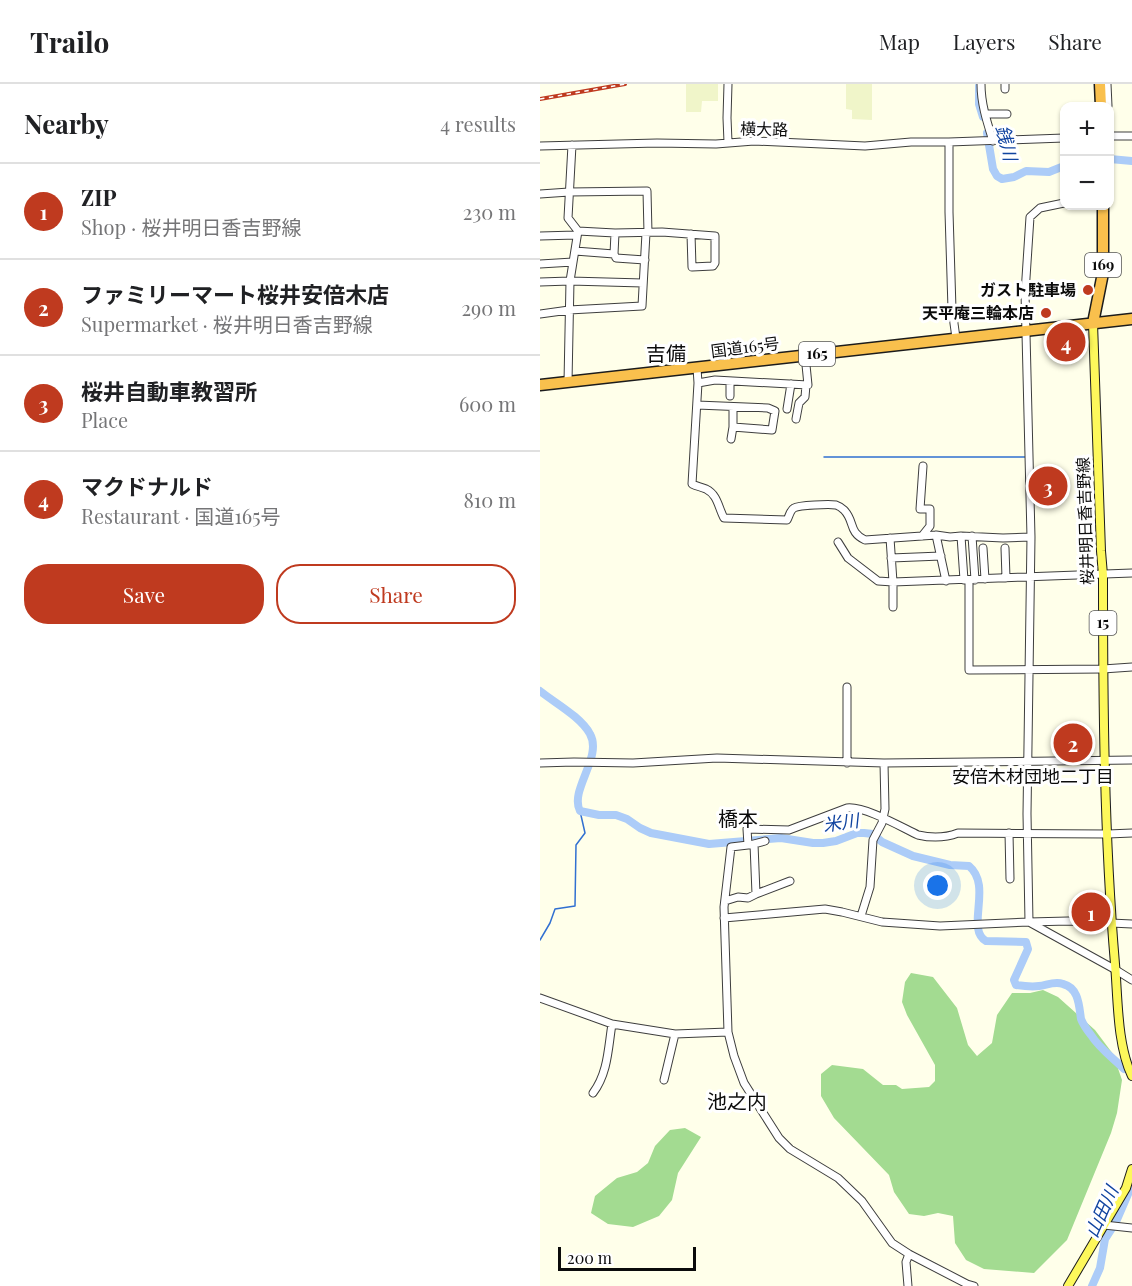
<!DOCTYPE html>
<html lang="en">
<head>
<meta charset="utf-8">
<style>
  :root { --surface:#fff; --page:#f6f6f6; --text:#202124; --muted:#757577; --line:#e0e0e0; --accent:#bf3a1f }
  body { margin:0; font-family:"Playfair Display","Noto Sans JP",serif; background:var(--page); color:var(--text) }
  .controls { position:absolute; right:18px; top:18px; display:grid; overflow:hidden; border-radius:12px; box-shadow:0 2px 4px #0004 }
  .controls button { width:54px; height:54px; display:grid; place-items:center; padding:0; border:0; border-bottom:2px solid var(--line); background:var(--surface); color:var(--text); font:30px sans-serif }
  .scale { position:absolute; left:18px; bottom:15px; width:138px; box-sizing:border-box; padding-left:6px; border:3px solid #0b0b0b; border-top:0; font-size:16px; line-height:21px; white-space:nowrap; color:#0b0b0b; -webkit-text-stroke:4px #fff; paint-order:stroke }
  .you { position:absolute; left:398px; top:802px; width:21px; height:21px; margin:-15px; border:4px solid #fff; border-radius:50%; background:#1a73e8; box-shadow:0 0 0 9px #1a73e833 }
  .badge { display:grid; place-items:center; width:39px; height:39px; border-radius:50%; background:var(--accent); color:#fff; font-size:20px; font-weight:700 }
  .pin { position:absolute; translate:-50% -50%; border:3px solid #fff; box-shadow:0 2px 6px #0006 }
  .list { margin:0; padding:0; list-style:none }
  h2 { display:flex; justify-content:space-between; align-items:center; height:78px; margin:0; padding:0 24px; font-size:26px }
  h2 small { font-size:20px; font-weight:400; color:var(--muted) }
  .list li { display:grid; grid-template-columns:39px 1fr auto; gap:18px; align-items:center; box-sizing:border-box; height:96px; padding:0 24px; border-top:2px solid var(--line) }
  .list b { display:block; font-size:22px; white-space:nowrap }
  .list p { margin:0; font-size:20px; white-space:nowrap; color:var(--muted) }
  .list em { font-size:20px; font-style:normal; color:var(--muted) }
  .actions { display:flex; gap:12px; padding:18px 24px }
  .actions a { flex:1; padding:14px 0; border:2px solid var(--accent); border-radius:24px; text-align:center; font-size:21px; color:var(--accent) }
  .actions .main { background:var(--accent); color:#fff }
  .map { position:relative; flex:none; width:592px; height:1202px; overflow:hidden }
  header { display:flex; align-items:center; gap:36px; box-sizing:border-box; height:84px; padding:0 30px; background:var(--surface); border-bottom:2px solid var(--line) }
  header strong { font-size:28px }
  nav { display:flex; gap:33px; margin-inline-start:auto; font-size:21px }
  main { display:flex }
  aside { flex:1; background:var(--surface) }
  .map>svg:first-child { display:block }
</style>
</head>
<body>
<header>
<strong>Trailo</strong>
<nav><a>Map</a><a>Layers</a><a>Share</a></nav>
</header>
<main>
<aside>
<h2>Nearby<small>4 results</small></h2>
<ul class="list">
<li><span class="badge">1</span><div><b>ZIP</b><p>Shop · 桜井明日香吉野線</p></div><em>230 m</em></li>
<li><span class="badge">2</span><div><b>ファミリーマート桜井安倍木店</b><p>Supermarket · 桜井明日香吉野線</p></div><em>290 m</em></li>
<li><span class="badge">3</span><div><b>桜井自動車教習所</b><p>Place</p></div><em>600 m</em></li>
<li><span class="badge">4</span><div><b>マクドナルド</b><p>Restaurant · 国道165号</p></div><em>810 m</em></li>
</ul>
<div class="actions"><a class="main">Save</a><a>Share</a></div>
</aside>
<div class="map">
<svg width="592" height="1202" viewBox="0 0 592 1202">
  <rect width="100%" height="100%" fill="#ffffea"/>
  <!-- farmland -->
  <path fill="#f0f5c9" d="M146,0H178V17H162L161,28H146Z
    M306,0H332V36L312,35V26L306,25Z"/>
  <!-- forest -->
  <path fill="#a3db91" d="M371,889L393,893L417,924L428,961L437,972L452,959L457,931L472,909H490L503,906L518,913L555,946L573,970L582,996L577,1029L571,1049L527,1156L494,1189L444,1185L426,1176L415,1159L413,1132L398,1129L384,1132L369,1130L354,1108L349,1091L294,1034L281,1012V990L292,981L323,985L343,1001H356L362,1005L389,1003L395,997V981L367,931L362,918L365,898Z
    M145,1044L161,1053L138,1089L132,1116L119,1132L93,1143L68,1140L51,1129L55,1112L77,1094L97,1088L108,1079L115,1062L130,1046Z"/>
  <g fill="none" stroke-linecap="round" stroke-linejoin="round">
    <!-- stream -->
    <path stroke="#3170d1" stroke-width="1.5" d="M284,373H485
      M0,856L10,839L15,825L35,822L36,761L45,749L40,727"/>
    <!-- river -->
    <path stroke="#acccf8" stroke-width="8" d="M439,2V20L443,33
      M447,49L453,85L457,92L462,95L474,93L486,87L509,88L524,82
      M570,75L592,77
      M0,607C15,619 41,633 50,650C63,673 29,706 40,727L59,731H76L87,735L100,744L111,749L169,760L241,754L273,759H283L296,757L317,749H324L333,750L342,758L373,772L410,781L429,782C453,802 425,845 446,857L486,858L488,865L474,896L476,901C483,902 492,903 499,902C507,901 515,897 523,900C539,904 539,922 541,935C543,940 547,946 551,951C559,964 573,974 584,985
      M552,1202L560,1184L565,1155L576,1138L592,1101"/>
    <!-- minor casing -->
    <g stroke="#3e3e3e" stroke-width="9">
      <path id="minor" d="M441,0C441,20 447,38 453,57
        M465,0V5
        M567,0L568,22
        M445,30H467
        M570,52H592
        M188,58L187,34L188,0
        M409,58V128L412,225L416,254
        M32,61L28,134L38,147L75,149L122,148L175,152V179L173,182L152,183L151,150
        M0,62L117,59L176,60L214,57L325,62L371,58H409L524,54
        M0,110L29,108L107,107L108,149
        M524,119L500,124L490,133L485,209L491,453L487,730L489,838L528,837L592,840
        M0,152L36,151
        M35,167L74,170L75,149
        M74,170L76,174L105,176
        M0,180L33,178
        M0,198L30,197L103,199
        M0,230L29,226L102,222L106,149
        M157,284L158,299L152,400C156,402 161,403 166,405C178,411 178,423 184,434L247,436C249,433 250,426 254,424C259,421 290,420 296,421C299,422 302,424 304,426C315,437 308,448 325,456L396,451L410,453L421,452L463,454L491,453
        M190,297V312
        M28,298L30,197L38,147
        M158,299L175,296L268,301L265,271
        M157,321L228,324L235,327L232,346L193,343
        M247,325L251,300
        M256,335L259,319L265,313L266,301
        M191,355L193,343V323
        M396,451L406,497
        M382,452L390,442V425H380L383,382
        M421,452L424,496
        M432,452L435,496
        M350,454L353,498L592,489
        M298,458L308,474L338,497L353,498V523
        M443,464L445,495
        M465,464L466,494
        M351,474L401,472
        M429,496V586L563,585L592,583
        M307,603V679
        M0,679L34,678L93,679L177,674L344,679L592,676
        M469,749L470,795
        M214,760L216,810L250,797
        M210,761L225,757
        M185,817L198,813L208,814L216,810
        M321,832L330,803L333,756L342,739L345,725L344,679
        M184,834L285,825L302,828L342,838L400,842L489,838L576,886L592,896
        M0,914L72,940L135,950L188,948
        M124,996L135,950
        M53,1009C68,989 68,965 72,940
        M564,1141L592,1144
        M368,1202L366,1178L369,1170
        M434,1202L427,1200L369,1170L352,1159L322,1117L298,1094L250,1065L239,1054L204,999L194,972L188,948L184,823L191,763L208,761L207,745L249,746L307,724C325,722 361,743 378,751C391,754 405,754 418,749L568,750L592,749"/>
    </g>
    <!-- major casing -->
    <g stroke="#1c1c1c" stroke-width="10">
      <path id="major" d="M553,239L561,467L563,491C563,621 564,750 575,880C578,915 577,961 592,992
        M528,1202L586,1104L592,1085"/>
    </g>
    <!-- highway casing -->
    <g stroke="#1c1c1c" stroke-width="13">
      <path id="highway" d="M560,0L561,22
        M553,239L563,189V122
        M0,301L592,235"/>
    </g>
    <!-- minor -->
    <use href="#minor" stroke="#fff" stroke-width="7"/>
    <!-- major -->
    <use href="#major" stroke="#fdf85b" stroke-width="8"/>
    <!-- highway -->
    <use href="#highway" stroke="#f9c04d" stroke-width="10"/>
    <!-- rail casing -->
    <g stroke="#bf3a1f" stroke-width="4">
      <path id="rail" d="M0,15L85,0"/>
    </g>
    <!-- rail -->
    <use href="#rail" stroke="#fff" stroke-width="1.5" stroke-dasharray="4.5" stroke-linecap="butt"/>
  </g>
  <!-- markers -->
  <g fill="#bf3a1f" stroke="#fff" stroke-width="2">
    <circle cx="548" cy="206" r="6"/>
    <circle cx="506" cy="229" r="6"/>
  </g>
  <g text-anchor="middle" stroke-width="6" stroke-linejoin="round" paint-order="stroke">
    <!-- shield labels -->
    <g fill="#fff" stroke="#545454" stroke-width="1.5">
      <rect x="545" y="169" width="36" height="24" rx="4.5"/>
      <rect x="259" y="258" width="36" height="24" rx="4.5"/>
      <rect x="549.5" y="527" width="27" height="24" rx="4.5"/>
    </g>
    <g font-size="15" font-weight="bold" fill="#0b0b0b">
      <text x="563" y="186">169</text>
      <text x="277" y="275">165</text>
      <text x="563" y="544">15</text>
    </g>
    <!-- street labels -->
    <g font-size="16" fill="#0b0b0b" stroke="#fff">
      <text transform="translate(224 45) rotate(1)" y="6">横大路</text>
      <text transform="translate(205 263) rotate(-7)" y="6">国道165号</text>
      <text transform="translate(545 437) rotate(-92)" y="6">桜井明日香吉野線</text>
    </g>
    <!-- poi labels -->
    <g font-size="16" font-weight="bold" fill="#0b0b0b" stroke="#fff" text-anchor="end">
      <text x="536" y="212">ガスト駐車場</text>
      <text x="494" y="235">天平庵三輪本店</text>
    </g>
    <!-- water labels -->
    <g font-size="18" font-style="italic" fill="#1144a0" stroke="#fff">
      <text transform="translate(466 59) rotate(76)" y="6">銭川</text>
      <text transform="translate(301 739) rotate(-8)" y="6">米川</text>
      <text transform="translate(562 1128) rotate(-66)" y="6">山田川</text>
    </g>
    <!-- neighbourhood labels -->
    <g font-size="18" fill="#0b0b0b" stroke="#fff">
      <text x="493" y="699">安倍木材団地二丁目</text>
    </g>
    <!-- quarter labels -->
    <g font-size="20" fill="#0b0b0b" stroke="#fff">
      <text x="126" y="277">吉備</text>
      <text x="198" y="742">橋本</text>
      <text x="197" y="1025">池之内</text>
    </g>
  </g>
</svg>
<div class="controls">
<button>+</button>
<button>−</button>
</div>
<div class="scale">200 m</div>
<div class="you"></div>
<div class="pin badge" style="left:551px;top:828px">1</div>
<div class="pin badge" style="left:533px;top:659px">2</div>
<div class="pin badge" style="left:508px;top:402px">3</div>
<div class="pin badge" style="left:526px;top:258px">4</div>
</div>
</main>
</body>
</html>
